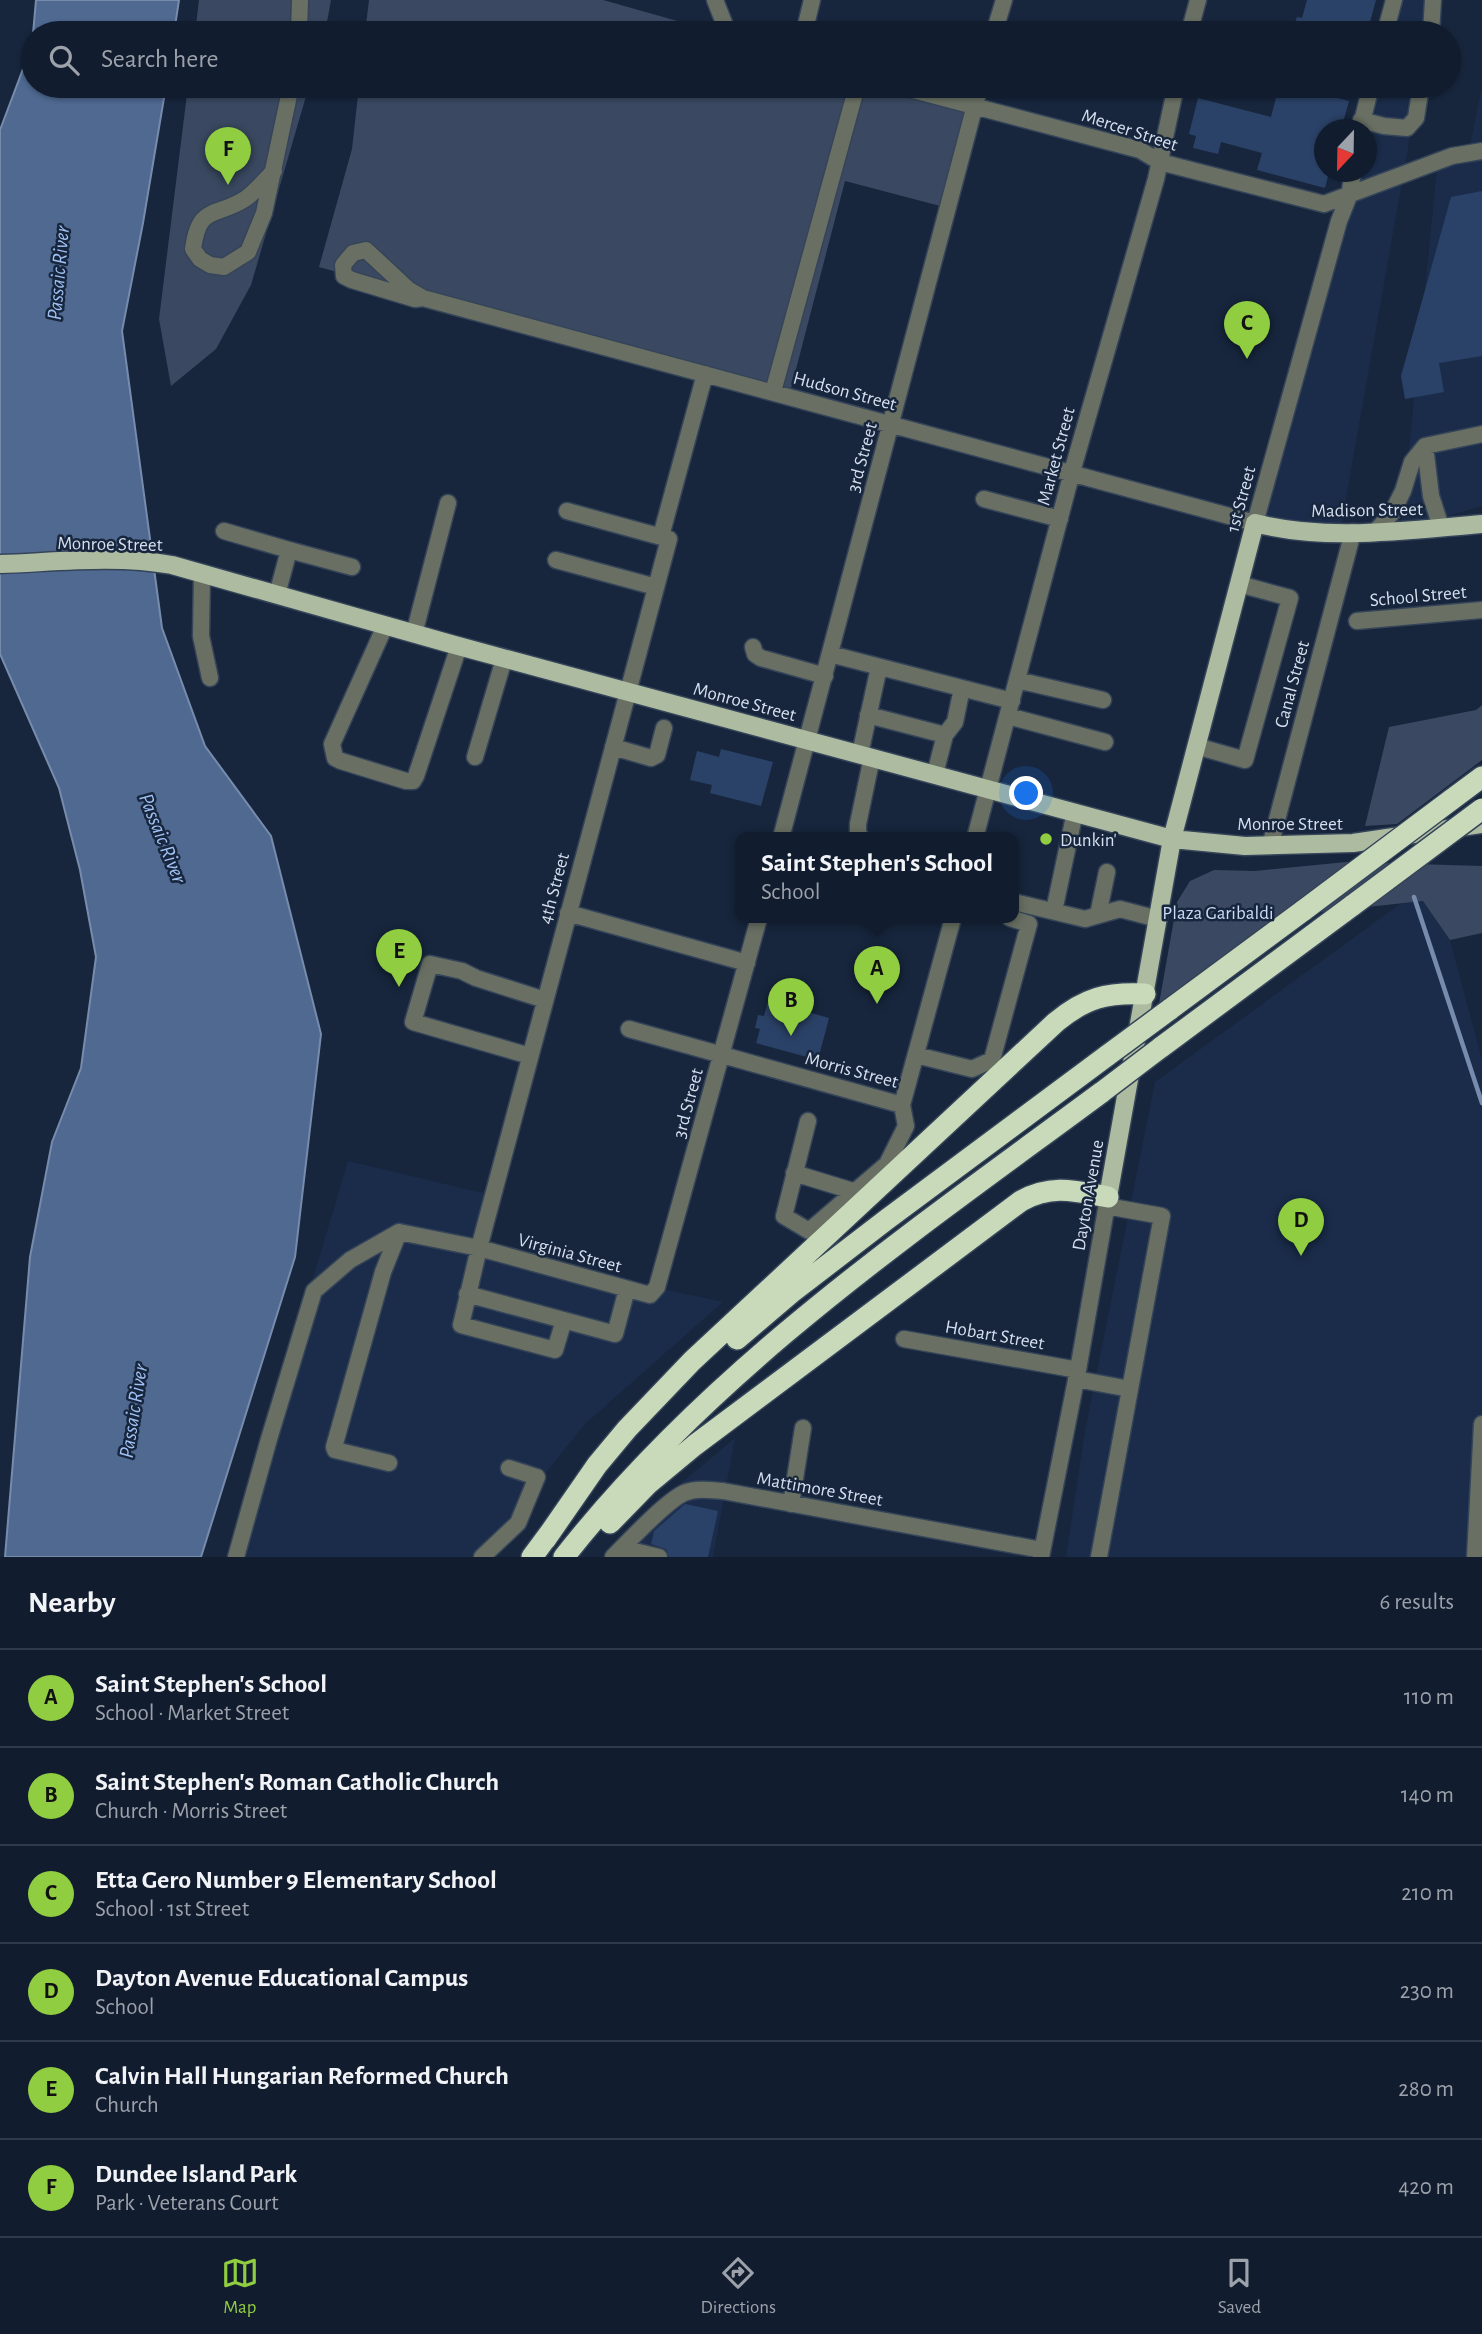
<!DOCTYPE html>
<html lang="en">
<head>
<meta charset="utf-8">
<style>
  :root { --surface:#111c2e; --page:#1e293a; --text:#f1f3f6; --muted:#9ca1aa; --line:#303a4a; --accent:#90cd41 }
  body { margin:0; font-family:"Alegreya Sans",sans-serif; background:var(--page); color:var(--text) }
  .compass { position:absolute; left:1314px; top:119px; width:63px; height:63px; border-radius:50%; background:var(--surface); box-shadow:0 2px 5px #0004; rotate:202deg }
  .you { position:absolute; left:1027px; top:794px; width:24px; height:24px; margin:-18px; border:5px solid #fff; border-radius:50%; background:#1a73e8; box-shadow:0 0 0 10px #1a73e833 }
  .badge { display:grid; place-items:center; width:46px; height:46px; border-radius:50%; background:var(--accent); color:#111; font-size:23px; font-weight:700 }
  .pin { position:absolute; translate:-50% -58px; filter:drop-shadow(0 2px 4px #0008) }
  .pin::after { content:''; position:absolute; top:37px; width:24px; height:21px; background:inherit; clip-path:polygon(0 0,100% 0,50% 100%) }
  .popup { position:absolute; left:735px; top:832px; width:284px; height:91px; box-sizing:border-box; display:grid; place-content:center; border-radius:14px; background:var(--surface); filter:drop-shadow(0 2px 5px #0005); font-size:23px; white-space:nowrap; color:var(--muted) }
  .popup b { font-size:26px; color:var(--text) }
  .popup::after { content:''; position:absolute; left:50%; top:100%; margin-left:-14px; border:14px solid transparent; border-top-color:var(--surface) }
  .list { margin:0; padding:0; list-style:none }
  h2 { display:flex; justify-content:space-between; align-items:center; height:91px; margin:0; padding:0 28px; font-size:30px }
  h2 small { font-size:23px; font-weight:400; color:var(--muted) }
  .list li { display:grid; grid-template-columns:46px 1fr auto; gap:21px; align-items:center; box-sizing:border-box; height:98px; padding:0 28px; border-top:2px solid var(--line) }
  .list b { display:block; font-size:26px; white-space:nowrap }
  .list p { margin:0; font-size:23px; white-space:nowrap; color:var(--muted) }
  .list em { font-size:23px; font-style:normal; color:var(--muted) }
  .icon { flex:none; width:38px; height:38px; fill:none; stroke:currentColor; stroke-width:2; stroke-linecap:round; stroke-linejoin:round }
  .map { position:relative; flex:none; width:1482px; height:1557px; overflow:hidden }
  .search { position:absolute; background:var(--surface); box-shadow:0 2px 5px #0004; left:21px; right:21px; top:21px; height:77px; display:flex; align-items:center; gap:18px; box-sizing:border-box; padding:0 24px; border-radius:38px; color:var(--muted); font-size:26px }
  .sheet { height:679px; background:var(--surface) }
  nav { display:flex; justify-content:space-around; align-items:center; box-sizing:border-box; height:98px; border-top:2px solid var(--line); background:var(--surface); font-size:19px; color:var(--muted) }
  nav a { display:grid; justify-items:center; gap:4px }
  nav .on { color:var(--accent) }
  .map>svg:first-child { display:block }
</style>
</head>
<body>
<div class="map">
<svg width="1482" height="1557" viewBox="0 0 1482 1557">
  <rect width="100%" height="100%" fill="#17263d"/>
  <!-- built -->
  <path fill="#1a2c4a" d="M1393,0H1434L1428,33H1384Z
    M1370,86H1419L1340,532L1252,525L1347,172H1366V130Z
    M1482,86V506L1401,530L1438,159L1469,151Z
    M1424,901L1450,940L1482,1060V1557H1066L1085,1431L1155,1082L1400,904Z
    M348,1161L491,1195L476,1249L723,1302L585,1424L488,1544L480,1557H230Z
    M735,1438L713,1557H605L656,1504Z"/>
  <!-- green -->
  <path fill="#3a4961" d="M199,0H331L325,33H195Z
    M369,0H603L720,33H365Z
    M188,86H309L251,285L216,349L171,386L159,319Z
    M359,86H904L972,105L944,207L845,181L789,396L319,267L352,149Z
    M1482,705V760L1397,824L1365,826L1389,727L1476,710Z
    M1346,862L1482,866V933L1450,940L1423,901L1283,916L1159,1004L1177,902L1190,881L1214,870L1255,871Z"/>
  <!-- water -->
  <path fill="#4f6991" stroke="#778cad" stroke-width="2" d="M36,0H179L174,33H33V86H166L143,223L122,331L162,628L205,746L271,836L321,1034L295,1257L201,1557H5L30,1257L52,1142L81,1068L96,957L80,870L59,788L0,654V130L32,45Z"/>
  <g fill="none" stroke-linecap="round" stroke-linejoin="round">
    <!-- stream -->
    <path stroke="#778cad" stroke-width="4.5" d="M1414,897L1482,1103"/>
  </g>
  <!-- building -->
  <path fill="#2b4268" d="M1307,0H1376L1367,33H1292L1297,17L1302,18Z
    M1279,86H1291L1349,101L1341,130H1325V172H1329L1325,188L1257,170L1262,153L1221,142L1218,154L1193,148L1196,136L1189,134L1198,98L1271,117Z
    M1482,191V356L1439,363L1444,392L1405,399L1401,376L1451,197Z
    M721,749L773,762L761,806L710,793L712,785L690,780L697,751L719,757Z
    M768,1001L829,1018L818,1060L756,1043L760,1029L755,1028L758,1015L764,1016Z
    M685,1504L718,1511L708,1557H669L666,1549L651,1544L654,1531Z"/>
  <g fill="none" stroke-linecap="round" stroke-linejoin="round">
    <!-- minor casing -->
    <g stroke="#354459" stroke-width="19">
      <path id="minor" d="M715,0L728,33
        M299,33L300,0
        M804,33L812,0
        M994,33L1004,0
        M1189,33L1198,0
        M1385,33L1394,0
        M1431,33L1433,0
        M898,86L1140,150L1160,162L1324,204L1452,156L1482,151
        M1361,120L1384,126L1407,128L1416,118L1421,86
        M1360,130L1371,86
        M274,171C265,180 255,192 245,199C215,218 199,204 193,249L200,259L210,265L224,267L248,252L264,213L291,86
        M423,298L415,299L352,280L344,276L343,265L353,253L366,250L409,290L423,298L1255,523L1339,221L1349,196L1353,172
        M773,392L857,86
        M1425,446L1431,496L1441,527
        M984,499L1060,519
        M224,531L289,550
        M1375,532L1392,513L1403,491L1412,462L1425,446L1482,434
        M661,536L705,374
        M556,560L656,587
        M202,574L201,636L210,678
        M277,595L289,550L352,567
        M1357,621L1482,610
        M385,626L332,744L335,758L341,761L406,781H413L416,776L459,646
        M414,634L448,503
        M753,647L755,654L761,658L825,676
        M830,654L1012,701
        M1017,680L1103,700
        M868,715L945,735
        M1008,716L1105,742
        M1196,746L1245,760L1290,598L1239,584
        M613,747L651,758L657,755L664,728
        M860,754L879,667
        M475,757L504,659
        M935,774L945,735L955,722L962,688
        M781,838L980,86
        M861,838L858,832V824L872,757
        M975,838L1072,472L1156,179L1176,86
        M1270,846L1353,532
        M1014,902L1085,919L1120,909L1158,919
        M1054,911L1075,812
        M568,913L747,963
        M1098,915L1107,872
        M629,1029L902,1105
        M916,1055L972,1069L992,1060L1029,924L1010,918
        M530,1056L413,1022L430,964L462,971L476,978L545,1000
        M808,1121L784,1216L809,1231L887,1164L906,1126L902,1105L953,918
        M794,1173L856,1192
        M467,1294L615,1334L627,1289
        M564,1320L555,1350L461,1325L479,1248L669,539L567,511
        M904,1339L1078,1370
        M1076,1379L1130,1389
        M389,1463L335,1450L334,1447L383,1272L399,1232
        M791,1504L803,1428
        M622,1548L659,1557
        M236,1557L269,1439L314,1291L350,1260L399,1232L479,1248L650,1295L657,1287L759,918
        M482,1557L518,1523L537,1477L509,1468
        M613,1557C629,1541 665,1502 684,1493C696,1488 710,1490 723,1491L1042,1550
        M1041,1557L1078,1370L1108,1198
        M1099,1557L1162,1216L1106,1206
        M1475,1557L1482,1424"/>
    </g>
    <!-- major casing -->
    <g stroke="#354459" stroke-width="21">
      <path id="major" d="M0,564C57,562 116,555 172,565L451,644L1172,839L1245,846L1353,843L1482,824
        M1108,1197L1172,839L1255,523C1326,542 1409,530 1482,524"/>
    </g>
    <!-- highway casing -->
    <g stroke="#354459" stroke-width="24">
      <path id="highway" d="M1451,800L1482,777
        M1169,1010L1304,910
        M1160,1048L1353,905
        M737,1339L791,1293L886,1220L1108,1055
        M610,1523L648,1484L695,1445L1021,1201C1052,1184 1075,1191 1108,1197
        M545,1540L597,1465L627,1429L692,1361L1056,1022C1085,998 1107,992 1145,994
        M532,1557L552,1530
        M564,1557C713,1368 910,1234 1102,1092"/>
    </g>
    <!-- minor -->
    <use href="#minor" stroke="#697063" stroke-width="16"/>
    <!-- major -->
    <use href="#major" stroke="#adbca0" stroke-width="18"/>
    <!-- highway -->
    <use href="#highway" stroke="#c8dab9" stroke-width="21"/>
    <!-- highway-bridge casing -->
    <g stroke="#354459" stroke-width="24" stroke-linecap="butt">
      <path id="highway-bridge" d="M1353,905L1482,809
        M1304,910L1451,800
        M1108,1055L1169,1010
        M1102,1092L1160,1048"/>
    </g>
    <!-- highway-bridge -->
    <use href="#highway-bridge" stroke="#c8dab9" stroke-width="21"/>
  </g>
  <!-- markers -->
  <circle fill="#90cd41" stroke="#17263d" stroke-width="2.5" cx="1046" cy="839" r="7"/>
  <g text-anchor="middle" stroke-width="5" stroke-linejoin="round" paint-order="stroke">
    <!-- street labels -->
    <g font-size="19" fill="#d5dfef" stroke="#17263d">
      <text transform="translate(1130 129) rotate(18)" y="7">Mercer Street</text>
      <text transform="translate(845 390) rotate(15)" y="7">Hudson Street</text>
      <text transform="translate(1055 456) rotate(-75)" y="7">Market Street</text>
      <text transform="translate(861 457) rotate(-75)" y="7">3rd Street</text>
      <text transform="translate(1240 499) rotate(-75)" y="7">1st Street</text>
      <text transform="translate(1367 509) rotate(-1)" y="7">Madison Street</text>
      <text transform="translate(110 543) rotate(1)" y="7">Monroe Street</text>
      <text transform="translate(1418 595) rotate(-5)" y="7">School Street</text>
      <text transform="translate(1291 684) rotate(-75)" y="7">Canal Street</text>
      <text transform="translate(745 701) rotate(15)" y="7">Monroe Street</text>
      <text x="1290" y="830">Monroe Street</text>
      <text transform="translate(553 888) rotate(-75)" y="7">4th Street</text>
      <text transform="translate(852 1069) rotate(15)" y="7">Morris Street</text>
      <text transform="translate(687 1103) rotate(-75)" y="7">3rd Street</text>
      <text transform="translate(1087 1195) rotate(-80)" y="7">Dayton Avenue</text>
      <text transform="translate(570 1252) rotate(15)" y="7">Virginia Street</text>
      <text transform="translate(995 1334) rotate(10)" y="7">Hobart Street</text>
      <text transform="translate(820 1488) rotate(10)" y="7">Mattimore Street</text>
    </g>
    <!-- poi labels -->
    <g font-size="19" fill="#d5dfef" stroke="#17263d" text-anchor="start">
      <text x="1060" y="846">Dunkin'</text>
    </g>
    <!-- park labels -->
    <g font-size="19" fill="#cbdcf6" stroke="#17263d">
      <text x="1218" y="919">Plaza Garibaldi</text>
    </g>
    <!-- water labels -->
    <g font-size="21" font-style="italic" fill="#a1c2f5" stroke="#17263d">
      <text transform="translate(58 273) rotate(-85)" y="7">Passaic River</text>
      <text transform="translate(163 838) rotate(68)" y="7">Passaic River</text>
      <text transform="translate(133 1411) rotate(-81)" y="7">Passaic River</text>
    </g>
  </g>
</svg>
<svg class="compass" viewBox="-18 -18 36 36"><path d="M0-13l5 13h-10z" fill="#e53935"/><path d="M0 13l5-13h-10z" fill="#9ca1aa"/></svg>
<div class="you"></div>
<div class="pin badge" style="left:877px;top:1004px">A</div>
<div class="popup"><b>Saint Stephen's School</b>School</div>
<div class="pin badge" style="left:791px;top:1036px">B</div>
<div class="pin badge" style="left:1247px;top:359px">C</div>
<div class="pin badge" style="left:1301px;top:1256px">D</div>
<div class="pin badge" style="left:399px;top:987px">E</div>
<div class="pin badge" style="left:228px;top:185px">F</div>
<div class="search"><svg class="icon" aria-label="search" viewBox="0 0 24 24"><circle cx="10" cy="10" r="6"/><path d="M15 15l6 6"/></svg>Search here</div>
</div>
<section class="sheet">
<h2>Nearby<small>6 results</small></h2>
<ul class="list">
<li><span class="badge">A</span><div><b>Saint Stephen's School</b><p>School · Market Street</p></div><em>110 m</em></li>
<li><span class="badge">B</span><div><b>Saint Stephen's Roman Catholic Church</b><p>Church · Morris Street</p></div><em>140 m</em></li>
<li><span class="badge">C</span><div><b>Etta Gero Number 9 Elementary School</b><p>School · 1st Street</p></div><em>210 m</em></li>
<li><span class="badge">D</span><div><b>Dayton Avenue Educational Campus</b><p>School</p></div><em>230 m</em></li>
<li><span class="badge">E</span><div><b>Calvin Hall Hungarian Reformed Church</b><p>Church</p></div><em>280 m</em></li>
<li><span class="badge">F</span><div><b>Dundee Island Park</b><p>Park · Veterans Court</p></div><em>420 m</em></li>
</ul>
</section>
<nav>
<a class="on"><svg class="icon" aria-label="map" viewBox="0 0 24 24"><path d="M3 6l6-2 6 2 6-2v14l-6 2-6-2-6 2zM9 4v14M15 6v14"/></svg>Map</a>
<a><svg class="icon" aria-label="directions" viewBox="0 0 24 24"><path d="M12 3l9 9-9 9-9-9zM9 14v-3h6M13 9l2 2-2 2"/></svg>Directions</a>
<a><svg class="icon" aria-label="saved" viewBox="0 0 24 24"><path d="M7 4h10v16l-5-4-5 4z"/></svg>Saved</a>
</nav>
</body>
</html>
